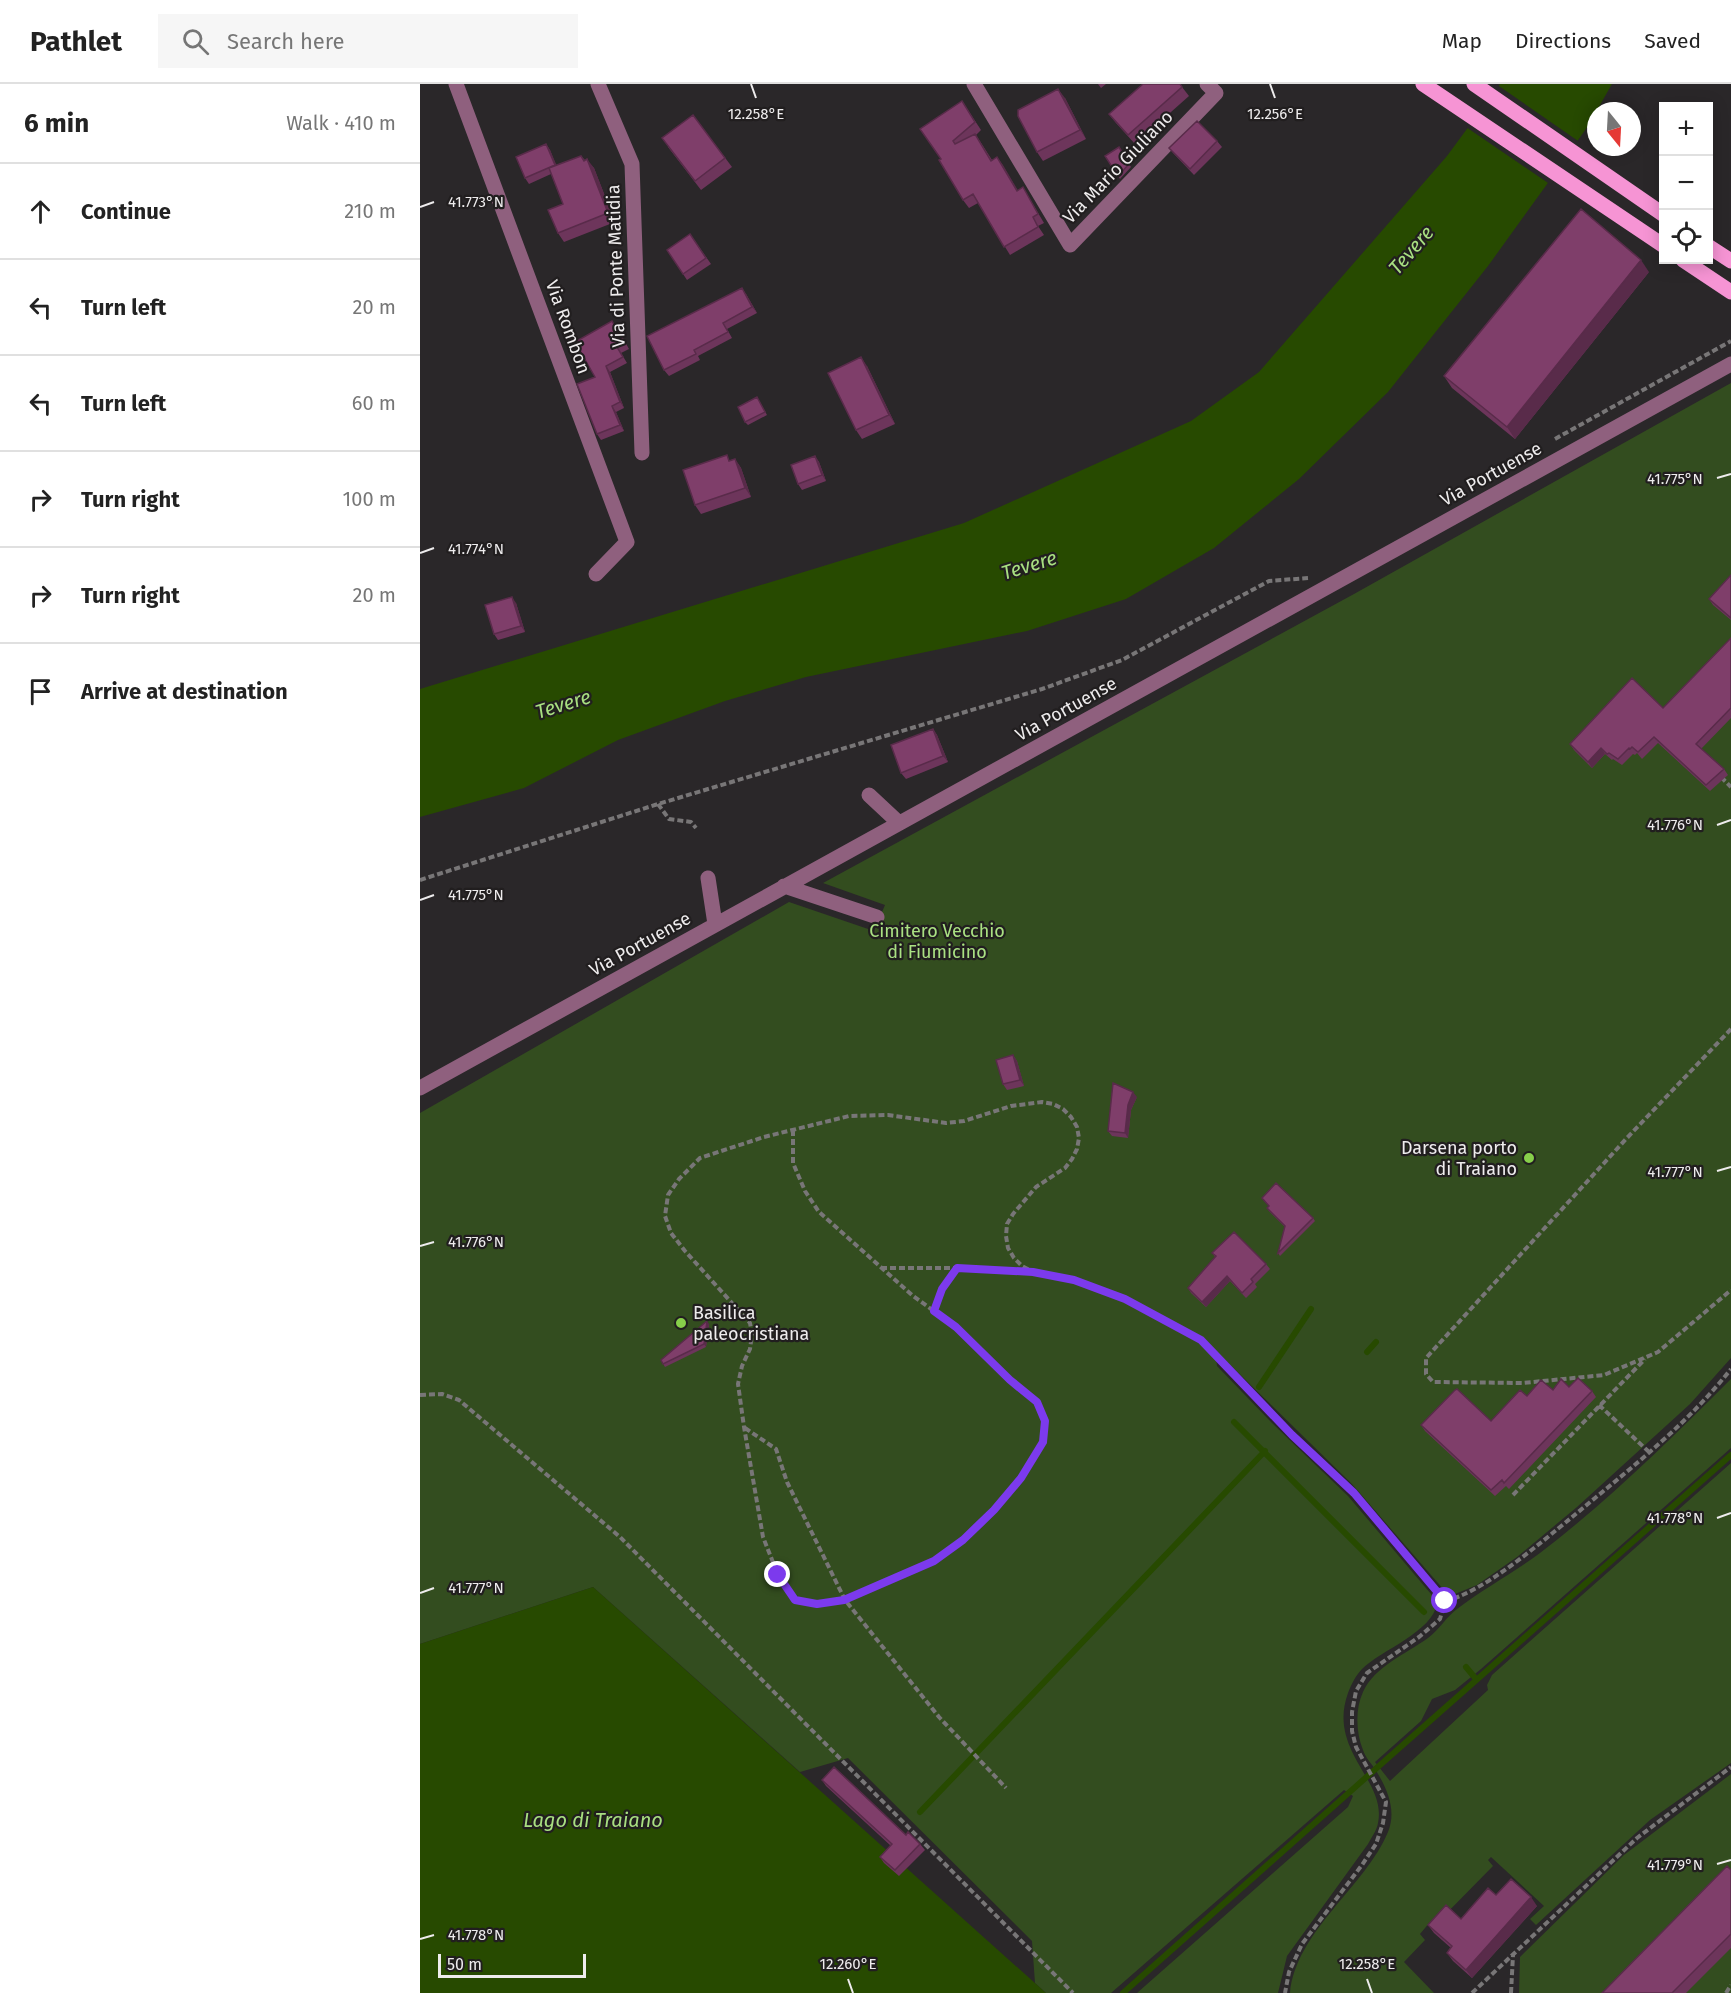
<!DOCTYPE html>
<html lang="en">
<head>
<meta charset="utf-8">
<style>
  :root { --surface:#fff; --page:#f6f6f6; --text:#222; --muted:#767676; --line:#e0e0e0 }
  body { margin:0; font-family:"Fira Sans",sans-serif; background:var(--page); color:var(--text) }
  .controls { position:absolute; right:18px; top:18px; display:grid; overflow:hidden; border-radius:0px; box-shadow:0 3px 15px #0003 }
  .controls button { width:54px; height:54px; display:grid; place-items:center; padding:0; border:0; border-bottom:2px solid var(--line); background:var(--surface); color:var(--text); font:30px sans-serif }
  .compass { position:absolute; left:1167px; top:18px; width:54px; height:54px; border-radius:50%; background:var(--surface); box-shadow:0 3px 15px #0003; rotate:162deg }
  .scale { position:absolute; left:18px; bottom:15px; width:148px; box-sizing:border-box; padding-left:6px; border:3px solid #eeeced; border-top:0; font-size:16px; line-height:21px; white-space:nowrap; color:#eeeced; -webkit-text-stroke:4px #211e1f; paint-order:stroke }
  .stop { position:absolute; width:18px; height:18px; margin:-14px; border:4px solid #7c3aed; border-radius:50%; background:#fff }
  .stop.end { background:#7c3aed; border-color:#fff; box-shadow:0 2px 6px #0008 }
  .list { margin:0; padding:0; list-style:none }
  h2 { display:flex; justify-content:space-between; align-items:center; height:78px; margin:0; padding:0 24px; font-size:26px }
  h2 small { font-size:20px; font-weight:400; color:var(--muted) }
  .list li { display:grid; grid-template-columns:39px 1fr auto; gap:18px; align-items:center; box-sizing:border-box; height:96px; padding:0 24px; border-top:2px solid var(--line) }
  .list b { display:block; font-size:22px; white-space:nowrap }
  .list em { font-size:20px; font-style:normal; color:var(--muted) }
  .icon { flex:none; width:33px; height:33px; fill:none; stroke:currentColor; stroke-width:2; stroke-linecap:round; stroke-linejoin:round }
  .map { position:relative; flex:none; width:1311px; height:1909px; overflow:hidden }
  header { display:flex; align-items:center; gap:36px; box-sizing:border-box; height:84px; padding:0 30px; background:var(--surface); border-bottom:2px solid var(--line) }
  header strong { font-size:28px }
  nav { display:flex; gap:33px; margin-inline-start:auto; font-size:21px }
  .search { width:420px; height:54px; background:var(--page); display:flex; align-items:center; gap:15px; box-sizing:border-box; padding:0 21px; border-radius:0px; color:var(--muted); font-size:22px }
  main { display:flex }
  aside { flex:1; background:var(--surface) }
  .map>svg:first-child { display:block }
</style>
</head>
<body>
<header>
<strong>Pathlet</strong>
<div class="search"><svg class="icon" aria-label="search" viewBox="0 0 24 24"><circle cx="10" cy="10" r="6"/><path d="M15 15l6 6"/></svg>Search here</div>
<nav><a>Map</a><a>Directions</a><a>Saved</a></nav>
</header>
<main>
<aside>
<h2>6 min<small>Walk · 410 m</small></h2>
<ul class="list">
<li><svg class="icon" aria-label="ahead" viewBox="0 0 24 24"><path d="M12 20V5M6 11l6-6 6 6"/></svg><div><b>Continue</b></div><em>210 m</em></li>
<li><svg class="icon" aria-label="left" viewBox="0 0 24 24"><path d="M17 20v-9H6M10 6l-5 5 5 5"/></svg><div><b>Turn left</b></div><em>20 m</em></li>
<li><svg class="icon" aria-label="left" viewBox="0 0 24 24"><path d="M17 20v-9H6M10 6l-5 5 5 5"/></svg><div><b>Turn left</b></div><em>60 m</em></li>
<li><svg class="icon" aria-label="right" viewBox="0 0 24 24"><path d="M7 20v-9h11M14 6l5 5-5 5"/></svg><div><b>Turn right</b></div><em>100 m</em></li>
<li><svg class="icon" aria-label="right" viewBox="0 0 24 24"><path d="M7 20v-9h11M14 6l5 5-5 5"/></svg><div><b>Turn right</b></div><em>20 m</em></li>
<li><svg class="icon" aria-label="arrive" viewBox="0 0 24 24"><path d="M6 21V4h12l-3 4 3 4H6"/></svg><div><b>Arrive at destination</b></div></li>
</ul>
</aside>
<div class="map">
<svg width="1311" height="1909" viewBox="0 0 1311 1909">
  <rect width="100%" height="100%" fill="#2a2729"/>
  <!-- green -->
  <path fill="#334d1f" d="M1311,299V1274L1270,1320L1157,1423L1097,1473L1057,1501L1035,1510L1024,1506L932,1400L795,1266L797,1282L852,1339L928,1412L1011,1510L1017,1519C1013,1548 961,1566 942,1585C936,1591 931,1601 928,1609C907,1667 967,1696 958,1739C957,1746 951,1754 948,1760L867,1872L858,1909H717L928,1723L933,1712L924,1706L691,1909H626L615,1899L612,1857L428,1674L380,1688L173,1503L0,1560V1029L369,818L454,847L465,821L403,799L934,510Z
    M1311,1295V1364L1061,1585L1035,1606L1012,1615L1001,1637L955,1678L970,1697L1068,1606L1067,1601L1072,1591L1311,1379V1679L1230,1736L1116,1841L1110,1835L1124,1822L1071,1773L1068,1776L1073,1782L1015,1841L1010,1838L1000,1850L1005,1856L984,1878L1014,1909H870C876,1847 945,1803 968,1748C977,1726 967,1704 955,1685C951,1679 945,1673 943,1666C936,1649 935,1625 943,1608C955,1582 986,1570 1008,1554C1020,1545 1026,1533 1037,1525C1063,1505 1093,1489 1120,1469C1188,1417 1250,1356 1311,1295Z
    M1311,1690V1909H1099L1100,1873L1204,1771Z"/>
  <!-- water -->
  <path fill="#274a00" d="M1080,0H1192L1168,42L1125,103L1068,182L968,308L879,395L794,464L706,515L607,547L386,593L305,617L198,656L104,704L0,733V605L544,439L771,337L839,288L1027,72Z
    M173,1503L626,1909H0V1560Z"/>
  <!-- pier -->
  <path fill="#2a2729" d="M1076,0L1161,59L1131,101L1046,43Z"/>
  <g fill="none" stroke-linecap="round" stroke-linejoin="round">
    <!-- stream -->
    <path stroke="#274a00" stroke-width="6" d="M947,1268L956,1258
      M839,1303L891,1225
      M814,1338L1004,1528
      M1046,1583L1056,1595
      M500,1728L845,1367
      M703,1909C906,1730 1107,1549 1311,1371"/>
    <!-- path -->
    <path stroke="#787677" stroke-width="4" stroke-dasharray="6 3" stroke-linecap="butt" d="M1135,355L1311,257
      M1301,693L1311,703
      M238,720L249,735L271,738L276,744
      M0,796L238,720L622,605L702,576L849,497L888,494
      M1311,945L1206,1055L1006,1274V1290L1013,1298L1103,1299L1184,1291L1238,1268L1311,1206
      M373,1046V1079L385,1107L399,1128L493,1212L536,1243L590,1296L617,1318L625,1337L623,1358L601,1394L574,1426L543,1456L514,1477L425,1516L397,1520L375,1516L358,1491L343,1453L324,1343L318,1300L322,1282L330,1265L332,1250L330,1239L265,1167L251,1149L245,1132L248,1111L259,1095L280,1074L344,1053L429,1032L468,1031L526,1039L544,1037L591,1022L622,1018L633,1020L643,1025L651,1033L657,1043L659,1054L657,1065L652,1075L645,1084L616,1103L593,1130L587,1140L586,1152L588,1164L594,1174L602,1182L613,1188L654,1196L706,1215L781,1256L871,1351L934,1409L1025,1517L1020,1535L999,1553L947,1589L936,1607L932,1628V1647L936,1663L966,1718L963,1739L956,1760L942,1781L882,1860L869,1888L865,1909
      M461,1184H537L609,1188
      M514,1227L522,1205L537,1185
      M0,1311L22,1310L39,1316L200,1453L653,1909
      M1179,1321L1229,1368
      M325,1344L356,1365L367,1398L425,1516L519,1633L586,1704
      M1093,1411L1225,1275
      M1025,1517C1064,1508 1119,1460 1151,1434C1206,1388 1266,1342 1311,1285
      M1052,1909L1217,1754L1311,1683
      M1091,1909L1093,1871
      M1306,1909L1311,1901"/>
    <!-- minor -->
    <path stroke="#8f607e" stroke-width="15" d="M36,0L207,458L176,490
      M178,0L212,80L222,369
      M554,0L650,161L796,9L787,0
      M449,711L479,739
      M288,794L295,840
      M364,802L457,833
      M0,1004L1311,280"/>
    <!-- major -->
    <path stroke="#f694d4" stroke-width="15" d="M1003,0L1244,162
      M1054,0L1244,131
      M1288,162L1311,177
      M1263,176L1311,208"/>
  </g>
  <!-- wall -->
  <path fill="#6d355b" d="M678,0H686L681,4Z
    M762,3L769,12L715,60L696,39L689,30Z
    M645,14L666,55L623,77L617,68Z
    M542,17L561,46L556,51L572,76L577,73L597,106L608,112L624,139L618,142L624,151L590,171L558,119L549,124L543,116L521,75Z
    M273,31L312,83L281,106L248,63Z
    M797,57L802,63L774,91L754,70L749,64Z
    M126,60L130,66L136,81L161,72L165,76L174,84L195,138L144,158L138,149L143,120L131,90L109,100L105,94Z
    M699,63L711,83L700,95L685,72Z
    M270,150L291,180L267,196L247,166Z
    M1229,188L1095,355L1032,304L1024,292Z
    M326,210L337,229L307,245L312,254L278,272L280,276L249,292L244,286Z
    M197,243L209,265L201,269L207,279L190,288L204,324L196,328L204,347L181,356L177,350L175,293Z
    M447,282L475,340L442,355L436,346Z
    M337,313L347,331L328,341L325,338Z
    M395,372L399,378L406,397L382,406L378,400Z
    M315,375L321,384L331,413L281,430L275,421L311,376Z
    M1311,491V536L1293,521L1289,515Z
    M96,519L105,548L78,556L74,550Z
    M1311,554V634L1281,665L1304,685L1308,691L1290,707L1238,659L1222,675L1217,669L1215,671L1213,670L1202,681L1193,675L1192,676L1185,670L1172,684L1154,666L1150,660L1243,624Z
    M513,645L517,651L528,678L486,695L481,689Z
    M593,971L597,977L604,1002L587,1006L583,1000Z
    M717,1013L711,1026L708,1054L692,1052L688,1047Z
    M842,1114L893,1134L895,1137L860,1172L858,1169L865,1143L849,1127L847,1124L849,1122Z
    M792,1169L846,1180L850,1185L835,1200L837,1203L826,1214L810,1197L786,1223L771,1209L768,1204L795,1173Z
    M289,1240L286,1263L245,1283L241,1276Z
    M1149,1303L1172,1307L1176,1313L1089,1405L1086,1402L1075,1412L1005,1347L1001,1341L1071,1337L1107,1312Z
    M402,1696L500,1760L505,1766L479,1792L464,1779L460,1773L471,1762L406,1702Z
    M1311,1786V1864L1266,1909H1182Z
    M1076,1811L1117,1822L1052,1894L1033,1877L1027,1869L1031,1864L1014,1849L1008,1841L1041,1835Z"/>
  <!-- shaded-wall -->
  <path fill="#592b4a" d="M638,5L645,14L666,55L660,46Z
    M126,60L130,66L139,87L135,81Z
    M577,73L583,81L603,115L597,107Z
    M167,75L174,84L195,138L188,129Z
    M1221,176L1229,188L1095,355L1087,343Z
    M322,204L326,210L337,229L332,223Z
    M441,273L447,282L475,340L469,331Z
    M186,282L190,288L204,324L200,318Z
    M192,322L196,328L204,347L200,341Z
    M395,372L399,378L406,397L402,391Z
    M315,375L321,384L331,413L325,404Z
    M92,513L96,519L105,548L101,542Z
    M513,645L517,651L528,678L523,672Z
    M1181,664L1185,670L1172,684L1168,678Z
    M593,971L597,977L604,1002L600,996Z
    M713,1008L717,1013L711,1026L708,1054L705,1049L708,1021Z
    M807,1192L810,1197L786,1223L782,1218Z
    M287,1237L289,1240L286,1263L284,1260Z
    M1111,1813L1117,1822L1052,1894L1046,1886Z"/>
  <!-- building -->
  <path fill="#7f3e6a" stroke="#592b4a" stroke-width="1.5" d="M723,0H760L762,3L708,51L689,30Z
    M638,5L660,46L617,68L598,32V26Z
    M542,17L555,38L533,57L535,60L555,50L571,77L577,73L597,107L603,103L618,130L613,133L618,143L584,163L553,110L543,116L519,76L521,75L500,45Z
    M273,31L305,74L275,97L242,54Z
    M777,37L797,57L770,85L749,64Z
    M126,60L135,81L105,94L96,73Z
    M699,63L709,80L698,92L685,72Z
    M161,72L164,77L167,75L188,129L138,149L128,126L143,120L129,84Z
    M1161,125L1221,176L1087,343L1024,292Z
    M270,150L286,174L263,190L247,166Z
    M322,204L332,223L303,239L308,248L274,266L276,270L244,286L227,252Z
    M192,237L204,259L197,263L203,273L186,282L200,318L192,322L200,341L177,350L157,300L175,293L155,258Z
    M441,273L469,331L436,346L408,289Z
    M337,313L345,328L325,338L318,323Z
    M307,371L309,377L315,375L325,404L275,421L263,386Z
    M395,372L402,391L378,400L371,381Z
    M1311,491V534L1289,515Z
    M92,513L101,542L74,550L65,521Z
    M1311,554V624L1276,660L1304,685L1286,701L1234,653L1218,668L1212,663L1210,665L1209,664L1198,675L1189,669L1187,670L1181,664L1168,678L1150,660L1212,594L1243,624Z
    M513,645L523,672L481,689L471,661Z
    M593,971L600,996L583,1000L576,976Z
    M693,999L713,1008L708,1021L705,1049L688,1047Z
    M856,1099L893,1134L858,1169L865,1142L847,1124L849,1122L842,1114Z
    M814,1148L846,1180L831,1195L833,1198L822,1209L807,1192L782,1218L768,1204L796,1172L792,1169Z
    M287,1237L284,1260L243,1280L241,1276Z
    M1158,1294L1172,1307L1084,1399L1082,1396L1071,1406L1001,1341L1035,1306L1037,1305L1071,1337L1100,1306L1107,1312L1121,1296L1133,1306L1141,1295L1149,1303Z
    M414,1683L486,1751L488,1748L500,1760L475,1786L460,1773L472,1760L402,1696Z
    M1307,1782L1311,1786V1850L1252,1909H1182Z
    M1091,1795L1111,1813L1046,1886L1027,1869L1032,1862L1008,1841L1026,1821L1041,1835L1068,1804L1076,1811Z"/>
  <g fill="none" stroke-linecap="round" stroke-linejoin="round">
    <!-- route -->
    <path stroke="#7c3aed" stroke-width="8" d="M358,1491L375,1516L397,1520L424,1516L514,1477L543,1456L574,1426L601,1394L623,1358L625,1337L617,1318L590,1296L536,1243L514,1227L522,1205L537,1184L613,1188L654,1196L705,1215L781,1256L872,1351L934,1409L1025,1517"/>
  </g>
  <!-- ticks -->
  <path fill="none" stroke="#eeeced" stroke-width="2" d="M331,0L336,14M850,0L855,14M0,123L14,118M1297,394L1311,390M0,469L14,464M1297,741L1311,736M0,816L14,811M1297,1087L1311,1083M0,1162L14,1158M1297,1434L1311,1429M0,1509L14,1504M1297,1780L1311,1776M0,1855L14,1851M428,1895L433,1909M947,1895L952,1909"/>
  <!-- markers -->
  <g fill="#87cf4a" stroke="#211e1f" stroke-width="2">
    <circle cx="1109" cy="1074" r="6"/>
    <circle cx="261" cy="1239" r="6"/>
  </g>
  <g text-anchor="middle" stroke-width="4.5" stroke-linejoin="round" paint-order="stroke">
    <!-- street labels -->
    <g font-size="18" fill="#eeeced" stroke="#211e1f">
      <text transform="translate(698 83) rotate(-46)" y="6">Via Mario Giuliano</text>
      <text transform="translate(196 182) rotate(-92)" y="6">Via di Ponte Matidia</text>
      <text transform="translate(148 243) rotate(70)" y="6">Via Rombon</text>
      <text transform="translate(1071 390) rotate(-29)" y="6">Via Portuense</text>
      <text transform="translate(646 625) rotate(-29)" y="6">Via Portuense</text>
      <text transform="translate(220 860) rotate(-29)" y="6">Via Portuense</text>
    </g>
    <!-- park labels -->
    <g font-size="18" fill="#aae183" stroke="#211e1f">
      <text x="517" y="853">Cimitero Vecchio<tspan x="517" dy="21">di Fiumicino</tspan></text>
    </g>
    <!-- poi labels -->
    <g font-size="18" fill="#eeeced" stroke="#211e1f" text-anchor="end">
      <text x="1097" y="1070">Darsena porto<tspan x="1097" dy="21">di Traiano</tspan></text>
      <text x="273" y="1235" text-anchor="start">Basilica<tspan x="273" dy="21">paleocristiana</tspan></text>
    </g>
    <!-- water labels -->
    <g font-size="20" font-style="italic" fill="#a8df81" stroke="#211e1f">
      <text transform="translate(991 166) rotate(-49)" y="7">Tevere</text>
      <text transform="translate(609 481) rotate(-17)" y="7">Tevere</text>
      <text transform="translate(143 620) rotate(-17)" y="7">Tevere</text>
      <text x="173" y="1743">Lago di Traiano</text>
    </g>
  </g>
  <g font-size="15" text-anchor="middle" fill="#eeeced" stroke="#211e1f" stroke-width="4.5" stroke-linejoin="round" paint-order="stroke">
    <text x="336" y="35">12.258°E</text>
    <text x="855" y="35">12.256°E</text>
    <text x="56" y="123">41.773°N</text>
    <text x="1255" y="400">41.775°N</text>
    <text x="56" y="470">41.774°N</text>
    <text x="1255" y="746">41.776°N</text>
    <text x="56" y="816">41.775°N</text>
    <text x="1255" y="1093">41.777°N</text>
    <text x="56" y="1163">41.776°N</text>
    <text x="1255" y="1439">41.778°N</text>
    <text x="56" y="1509">41.777°N</text>
    <text x="1255" y="1786">41.779°N</text>
    <text x="56" y="1856">41.778°N</text>
    <text x="428" y="1885">12.260°E</text>
    <text x="947" y="1885">12.258°E</text>
  </g>
</svg>
<div class="controls">
<button>+</button>
<button>−</button>
<button><svg class="icon" aria-label="locate" viewBox="0 0 24 24"><circle cx="12" cy="12" r="6"/><path d="M12 2v4M12 18v4M2 12h4M18 12h4"/></svg></button>
</div>
<svg class="compass" viewBox="-18 -18 36 36"><path d="M0-13l5 13h-10z" fill="#e53935"/><path d="M0 13l5-13h-10z" fill="#767676"/></svg>
<div class="scale">50 m</div>
<div class="stop" style="left:1025px;top:1517px"></div>
<div class="stop end" style="left:358px;top:1491px"></div>
</div>
</main>
</body>
</html>
